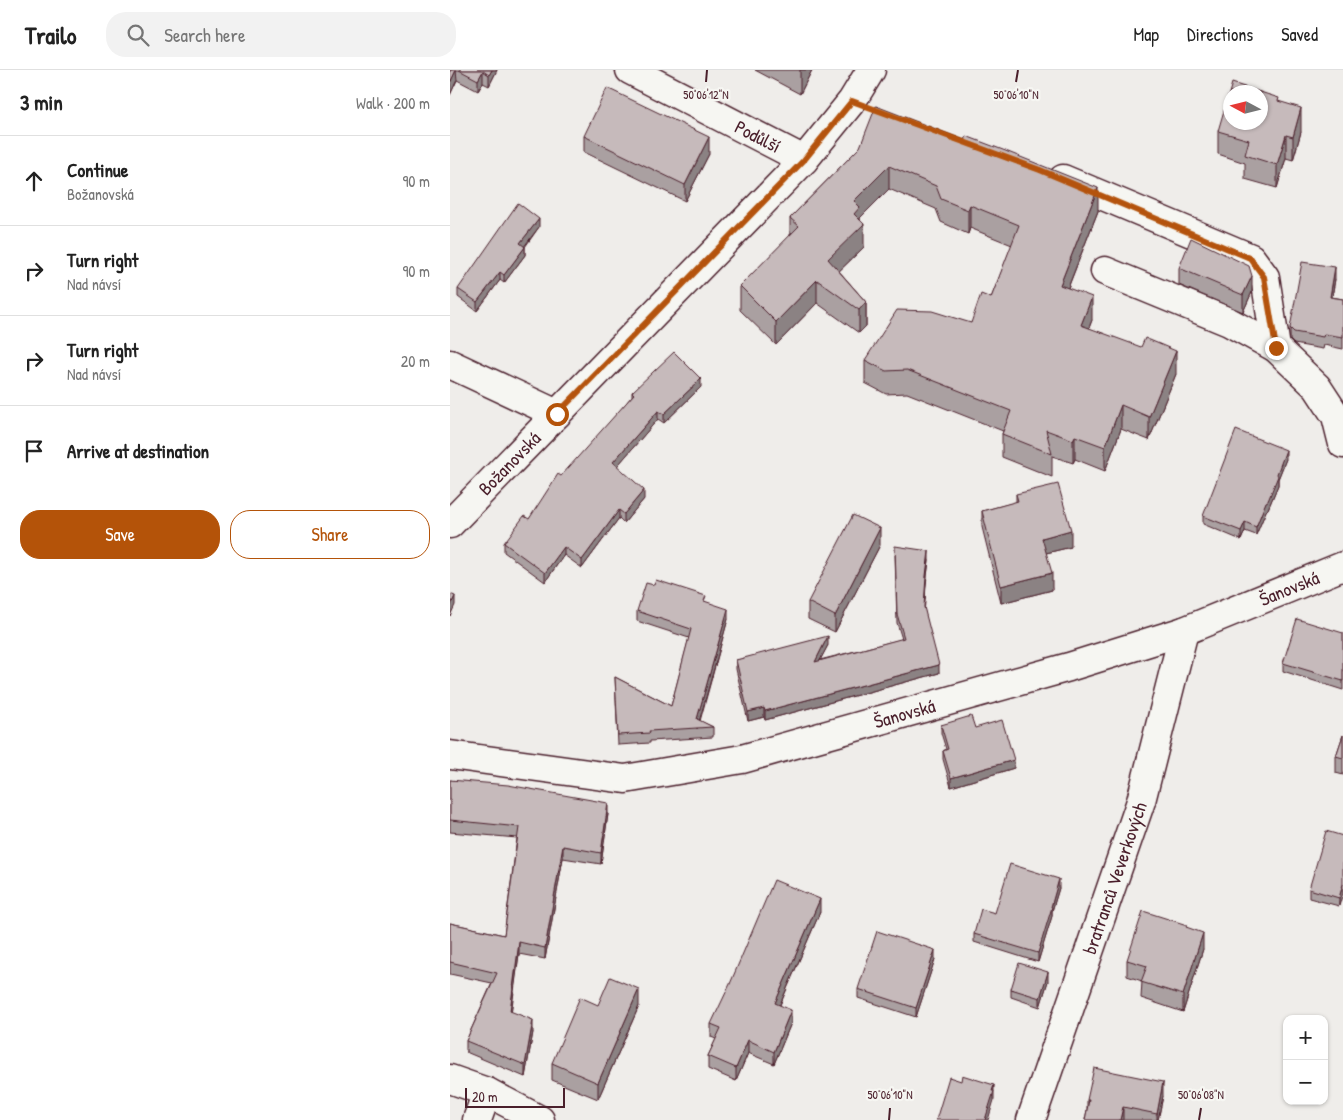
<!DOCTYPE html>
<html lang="en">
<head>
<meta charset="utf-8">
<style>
  :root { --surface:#fff; --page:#f2f2f2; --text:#222; --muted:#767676; --line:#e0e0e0; --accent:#b45309 }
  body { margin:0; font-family:"Patrick Hand",sans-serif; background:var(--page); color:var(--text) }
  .controls { position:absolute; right:15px; bottom:15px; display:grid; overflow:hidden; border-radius:10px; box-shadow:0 1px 4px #0004 }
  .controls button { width:45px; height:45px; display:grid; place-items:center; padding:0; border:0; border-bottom:1px solid var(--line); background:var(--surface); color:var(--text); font:25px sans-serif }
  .compass { position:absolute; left:773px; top:15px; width:45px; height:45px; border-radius:50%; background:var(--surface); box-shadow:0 1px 4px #0004; rotate:277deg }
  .scale { position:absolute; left:15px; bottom:12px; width:100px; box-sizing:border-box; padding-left:5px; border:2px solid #4a1f2b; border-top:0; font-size:14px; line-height:18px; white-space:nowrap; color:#4a1f2b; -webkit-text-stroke:4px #f6f6f2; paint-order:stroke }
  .stop { position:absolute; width:15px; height:15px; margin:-11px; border:4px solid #b45309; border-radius:50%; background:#fff }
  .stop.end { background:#b45309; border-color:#fff; box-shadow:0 1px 5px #0008 }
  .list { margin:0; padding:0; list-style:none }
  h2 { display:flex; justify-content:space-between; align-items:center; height:65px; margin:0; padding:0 20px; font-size:21px }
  h2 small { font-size:16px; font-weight:400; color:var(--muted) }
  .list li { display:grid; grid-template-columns:32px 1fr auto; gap:15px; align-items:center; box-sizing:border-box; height:90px; padding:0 20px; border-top:1px solid var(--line) }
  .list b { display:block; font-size:19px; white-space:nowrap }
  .list p { margin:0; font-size:16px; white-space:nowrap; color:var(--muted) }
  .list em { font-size:16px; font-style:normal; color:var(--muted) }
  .actions { display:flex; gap:10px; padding:15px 20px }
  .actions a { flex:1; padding:11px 0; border:1px solid var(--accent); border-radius:20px; text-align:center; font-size:18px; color:var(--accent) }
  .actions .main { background:var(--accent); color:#fff }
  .icon { flex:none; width:28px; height:28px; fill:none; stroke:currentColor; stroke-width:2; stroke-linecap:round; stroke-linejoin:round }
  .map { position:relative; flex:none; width:893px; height:1050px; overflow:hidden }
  header { display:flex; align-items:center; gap:30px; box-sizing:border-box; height:70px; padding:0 25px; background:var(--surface); border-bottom:1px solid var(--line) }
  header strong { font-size:24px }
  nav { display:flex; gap:28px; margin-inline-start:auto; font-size:18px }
  .search { width:350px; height:45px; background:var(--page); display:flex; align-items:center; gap:12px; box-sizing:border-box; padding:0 18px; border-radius:20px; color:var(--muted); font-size:19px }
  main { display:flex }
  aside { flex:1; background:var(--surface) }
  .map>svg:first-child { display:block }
</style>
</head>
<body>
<header>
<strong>Trailo</strong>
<div class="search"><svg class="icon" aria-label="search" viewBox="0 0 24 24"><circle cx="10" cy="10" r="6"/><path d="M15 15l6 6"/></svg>Search here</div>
<nav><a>Map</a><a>Directions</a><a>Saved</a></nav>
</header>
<main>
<aside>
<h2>3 min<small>Walk · 200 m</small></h2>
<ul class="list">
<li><svg class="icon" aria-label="ahead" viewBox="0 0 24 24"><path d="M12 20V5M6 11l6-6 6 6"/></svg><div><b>Continue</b><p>Božanovská</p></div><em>90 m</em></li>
<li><svg class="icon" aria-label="right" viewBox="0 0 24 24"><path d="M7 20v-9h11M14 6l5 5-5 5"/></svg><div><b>Turn right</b><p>Nad návsí</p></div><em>90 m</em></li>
<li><svg class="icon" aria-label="right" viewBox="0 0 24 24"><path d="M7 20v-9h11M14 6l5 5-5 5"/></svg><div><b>Turn right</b><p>Nad návsí</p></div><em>20 m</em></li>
<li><svg class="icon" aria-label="arrive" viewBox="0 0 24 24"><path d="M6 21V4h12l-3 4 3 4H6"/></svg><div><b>Arrive at destination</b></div></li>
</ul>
<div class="actions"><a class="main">Save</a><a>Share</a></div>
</aside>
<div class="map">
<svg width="893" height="1050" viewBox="0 0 893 1050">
  <rect width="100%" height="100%" fill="#efedea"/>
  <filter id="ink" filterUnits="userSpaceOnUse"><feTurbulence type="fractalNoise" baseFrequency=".02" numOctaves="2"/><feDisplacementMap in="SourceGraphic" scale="10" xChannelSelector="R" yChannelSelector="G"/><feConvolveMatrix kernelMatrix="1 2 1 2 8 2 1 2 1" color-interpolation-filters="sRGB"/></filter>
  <g filter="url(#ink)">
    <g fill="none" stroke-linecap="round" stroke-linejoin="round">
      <!-- minor casing -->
      <g stroke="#4a1f2b" stroke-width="31">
        <g id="minor">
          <path id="s1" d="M180,0L354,90"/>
          <path d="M613,109L801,188L815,207L826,278"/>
          <path d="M655,201L779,252L826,278L867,317L886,346L893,374"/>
          <path d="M0,294L107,344"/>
          <path id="s2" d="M0,454L354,90L402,31L421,0"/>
          <path id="s3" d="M0,685L175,709L292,689L619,597L734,561L893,496"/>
          <path d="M0,1009L37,1022L90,1050"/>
          <path d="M27,1050L37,1022"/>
          <path id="s4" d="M581,1050L691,731L734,561"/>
        </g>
      </g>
      <!-- minor -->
      <use href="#minor" stroke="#f6f6f2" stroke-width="28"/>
    </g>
    <!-- wall -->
    <path fill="#aaa0a1" stroke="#4a1f2b" d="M0,0H47L39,16L33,13L28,21L7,10L0,25Z
      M305,0H362L350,24Z
      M829,31L851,62L843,90L836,88L827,118L795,109V93L768,84V61Z
      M134,66L259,84L235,131L134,82Z
      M410,77L648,141L618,218L642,250L639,258L726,304L699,370L671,359L655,401L625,389L623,393L602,386V407L552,387V364L553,361L457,323L436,324L415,313V290L521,253L541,228L562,175L520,158L518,164L491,152L486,139L439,119L410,148L414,177L389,201L416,232V256L409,263L367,233L326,275L290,240V216L340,166V148Z
      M89,157L75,177V185L54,213L50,210L27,241L8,227V219Z
      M729,198L802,222L793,242L729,215Z
      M885,209L882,227L893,229V279L874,275L873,279L844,274L840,270V258Z
      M251,317L214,353L208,349L167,396L194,429L174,453L169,448L132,498L114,485L95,512L54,482V473L79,449L182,326V322Z
      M836,389L828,409V415L818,439L816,441L806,465L795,461L791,470L753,454V446Z
      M566,424L621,477L596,483L602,520L551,533L532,457V441L566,432Z
      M430,475L385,562L358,549V532Z
      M445,485L479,490L476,514L474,538L489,603L315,650L314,647L298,651L286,599V590L378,575L370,590L452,569L447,553Z
      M256,532L278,549L250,651L263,657V667L200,671V673L168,675L165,607L221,636L239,568L187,551V541Z
      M893,563V620L833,601V593Z
      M491,655L525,658L564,698L501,717L493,689V681L496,679L491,663Z
      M893,665V705L886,703V686Z
      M0,710L158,744L151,794L113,788L95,889L69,884L61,941L83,962L75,1007L16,982V971L42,913L0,904V853L54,865L67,768L0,762Z
      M893,766L889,836L859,828V819Z
      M609,818L602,841V846L588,892L524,872V864L545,843Z
      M370,842L330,935L341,953L324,994L298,983L286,1011L258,999V986L266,969L261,967V954Z
      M737,857L753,879L733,942L691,928L692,911L677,906V890Z
      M485,889L466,947L408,928V919Z
      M598,911L590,937L561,927V919Z
      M148,935L189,936L148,1029L102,1010V993Z
      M713,1026L708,1050H635L637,1040V1030Z"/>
    <!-- shaded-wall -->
    <path fill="#8b8283" stroke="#4a1f2b" d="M6,0L7,10L0,25V13Z
      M42,0H47L39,16V5Z
      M350,0H362L350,24Z
      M33,1V13L28,21V10Z
      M851,38V62L843,90V67Z
      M836,65V88L827,118V95Z
      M259,67V84L235,131V115Z
      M439,96V119L410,148V157L414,154V177L378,212V189L404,131Z
      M648,118V141L610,238V215Z
      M520,135V158L518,164V140Z
      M89,149V157L70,182V173Z
      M75,177V185L54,213V205Z
      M885,197V209L880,239V227Z
      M50,202V210L27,241V232Z
      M802,206V222L793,242V225Z
      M367,210V233L326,275V252Z
      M642,227V250L631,278V255Z
      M416,232V256L409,263V240Z
      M726,281V304L699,370V347Z
      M251,309V317L214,353V344Z
      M671,335V359L655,401V377Z
      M208,341V349L163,401V392Z
      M625,366V389L623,393V370Z
      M836,380V389L828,409V415L818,439L816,441L806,465V457Z
      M194,420V429L174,453V444Z
      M169,440V448L132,498V490Z
      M795,452V461L791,470V461Z
      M430,458V475L385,562V546Z
      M621,460V477L592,484V468Z
      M114,477V485L95,512V503Z
      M479,481V490L476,514L474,546L476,506Z
      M602,503V520L551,533V516Z
      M5,526V535L0,546V537Z
      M278,539V549L247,659V649Z
      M378,566V575L365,600V592Z
      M489,595V603L315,650V641Z
      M314,638V647L298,651V642Z
      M564,690V698L501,717V708Z
      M158,733V744L151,794V783Z
      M113,776V788L95,889V878Z
      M609,809V818L602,841V846L588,892V883Z
      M893,814V823L889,836V828Z
      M370,829V842L325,946V933Z
      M753,863V879L733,942V925Z
      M69,872V884L60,952V941Z
      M485,880V889L466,947V938Z
      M598,902V911L590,937V928Z
      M189,919V936L148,1029V1013Z
      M341,940V953L324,994V982Z
      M83,950V962L75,1007V995Z
      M298,970V983L286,1011V998Z
      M713,1012V1026L708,1050H707V1044Z
      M544,1015V1030L538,1050H535Z
      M673,1037V1050H670Z"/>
    <!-- building -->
    <path fill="#c6babb" stroke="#4a1f2b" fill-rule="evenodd" d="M0,0H6L0,13Z
      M9,0H42L39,5L33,1L28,10Z
      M782,13L829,28L828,31L851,38L843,67L836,65L827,95L795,85L799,70L768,61ZM780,22H810V52H780Z
      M157,18L259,67L235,115L134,66Z
      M426,36L514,70L516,66L553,80L648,118L610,215L642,227L631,255L691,277L695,268L726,281L699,347L671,335L655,377L625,366L623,370L596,360L602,384L552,364L561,341L457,300L436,301L415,290L447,240L482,241L521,253L531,224L541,228L569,155L520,135L518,140L491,129L486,116L439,96L404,131L410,137L404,144L414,154L378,189L416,232L409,240L367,210L326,252L290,216L349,156L340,148L410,77Z
      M68,133L89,149L70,173L75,177L54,205L50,202L27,232L8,219Z
      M741,168L799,196L802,206L793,225L729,198Z
      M852,192L885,197L880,227L893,229V267L874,264L873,267L844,262L840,258Z
      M224,282L251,309L214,344L208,341L163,392L194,420L174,444L169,440L132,490L114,477L95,503L54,473L74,446L79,449L108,404L111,406L184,324L182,322Z
      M786,360L836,380L827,404L828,406L818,431L816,432L806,457L795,452L791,461L753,446Z
      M608,414L621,460L592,468L602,503L551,516L532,441L568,431L566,424Z
      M403,445L430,458L385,546L358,532Z
      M445,476L479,481L476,506L474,537L489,595L315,641L314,638L298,642L286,590L378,566L365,592L454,568L447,544Z
      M206,510L256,526L254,531L278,539L247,649L263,657L199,661L200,663L168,665L165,607L221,636L241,559L187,541L196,513L204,515Z
      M0,524L5,526L0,537Z
      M847,549L893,563V611L833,593Z
      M521,646L525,658L552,650L564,690L501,708L493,681L498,679L491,655Z
      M893,665V688L886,686Z
      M0,710L58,715L158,733L151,783L113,776L95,878L69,872L60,941L83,950L75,995L16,971L47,903L0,892V853L54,865L69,757L0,750Z
      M876,761L893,766V814L889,828L859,819Z
      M560,794L609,809L601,837H602L588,883L524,864L531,839L545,843Z
      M324,810L370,829L325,933L341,940L324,982L298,970L286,998L258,986L271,958L261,954L280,914Z
      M693,841L737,855L736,857L753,863L733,925L691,912L697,896L677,890Z
      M427,861L485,880L466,938L408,919Z
      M569,893L598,902L590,928L561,919Z
      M160,907L189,919L148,1013L102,993L130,927L148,935Z
      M644,998L713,1012L707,1044L673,1037L670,1050H635L639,1030H637Z
      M512,1005L544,1015L542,1021H544L535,1050H486L499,1007L511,1011Z"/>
  </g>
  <g fill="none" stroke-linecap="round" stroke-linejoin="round" filter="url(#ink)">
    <!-- route -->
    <path stroke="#b45309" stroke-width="6" d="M107,344L354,90L402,31L590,100L800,188L814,207L826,278"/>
  </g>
  <!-- ticks -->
  <path fill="none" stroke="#4a1f2b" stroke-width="2" d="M256,12L257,0M566,12L568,0M439,1050L440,1038M749,1050L751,1038"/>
  <g text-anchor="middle" stroke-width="4.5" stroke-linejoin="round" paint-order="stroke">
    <!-- street labels -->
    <g font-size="19" fill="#4a1f2b" stroke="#f6f6f2">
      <text dy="7" stroke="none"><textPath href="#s1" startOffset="144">Podůlší</textPath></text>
      <text dy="7" stroke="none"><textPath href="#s2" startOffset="85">Božanovská</textPath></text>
      <text dy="7" stroke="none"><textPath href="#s3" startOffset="869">Šanovská</textPath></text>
      <text dy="7" stroke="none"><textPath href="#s3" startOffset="464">Šanovská</textPath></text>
      <text dy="7" stroke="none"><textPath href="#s4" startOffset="256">bratranců Veverkových</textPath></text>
    </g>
  </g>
  <g font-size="12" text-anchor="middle" fill="#4a1f2b" stroke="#f6f6f2" stroke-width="4.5" stroke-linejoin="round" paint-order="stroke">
    <text x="256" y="29">50°06'12"N</text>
    <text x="566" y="29">50°06'10"N</text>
    <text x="440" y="1029">50°06'10"N</text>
    <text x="751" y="1029">50°06'08"N</text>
  </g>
</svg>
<div class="controls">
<button>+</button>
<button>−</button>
</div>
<svg class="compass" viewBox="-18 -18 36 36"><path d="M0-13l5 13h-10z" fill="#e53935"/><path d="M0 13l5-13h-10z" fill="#767676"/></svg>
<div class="scale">20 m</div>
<div class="stop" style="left:107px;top:344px"></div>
<div class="stop end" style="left:826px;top:278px"></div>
</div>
</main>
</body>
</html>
